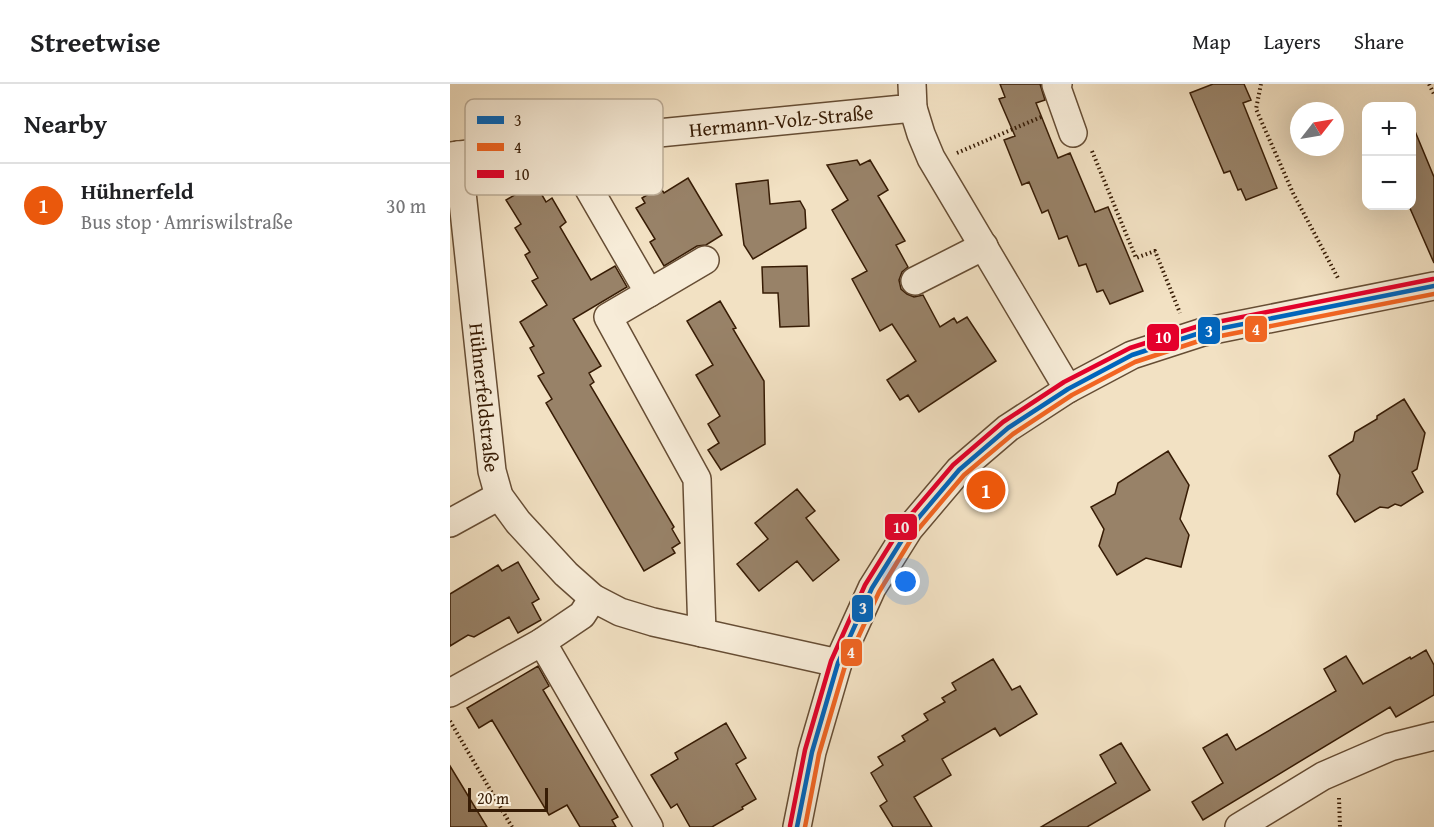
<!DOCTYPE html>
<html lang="en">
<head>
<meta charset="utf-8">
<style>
  :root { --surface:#fff; --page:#f2f2f2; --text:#202124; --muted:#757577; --line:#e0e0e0; --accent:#ea580c }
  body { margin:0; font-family:"Gentium Book Plus",serif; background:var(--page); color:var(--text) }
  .controls { position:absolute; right:18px; top:18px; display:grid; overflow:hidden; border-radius:12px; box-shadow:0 6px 24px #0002 }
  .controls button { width:54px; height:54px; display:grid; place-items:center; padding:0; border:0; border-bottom:2px solid var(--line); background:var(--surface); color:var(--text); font:30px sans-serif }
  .compass { position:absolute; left:840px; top:18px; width:54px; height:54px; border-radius:50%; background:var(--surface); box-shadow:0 6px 24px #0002; rotate:59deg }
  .scale { position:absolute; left:18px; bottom:15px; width:80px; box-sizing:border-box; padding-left:6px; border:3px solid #371c05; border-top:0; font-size:16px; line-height:21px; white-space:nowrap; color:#371c05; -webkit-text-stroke:4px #f7ecd8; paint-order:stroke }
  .you { position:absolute; left:456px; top:498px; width:21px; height:21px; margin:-15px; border:4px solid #fff; border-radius:50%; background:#1a73e8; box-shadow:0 0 0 9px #1a73e833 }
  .badge { display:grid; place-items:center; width:39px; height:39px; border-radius:50%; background:var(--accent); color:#fff; font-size:20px; font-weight:700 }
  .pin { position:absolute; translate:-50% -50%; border:3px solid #fff; box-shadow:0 2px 6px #0006 }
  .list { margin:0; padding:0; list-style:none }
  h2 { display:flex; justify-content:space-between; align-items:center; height:78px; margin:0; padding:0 24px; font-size:26px }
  h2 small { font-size:20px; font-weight:400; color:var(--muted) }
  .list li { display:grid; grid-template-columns:39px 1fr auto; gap:18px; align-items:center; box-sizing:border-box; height:84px; padding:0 24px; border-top:2px solid var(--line) }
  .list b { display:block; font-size:22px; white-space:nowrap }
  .list p { margin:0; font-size:20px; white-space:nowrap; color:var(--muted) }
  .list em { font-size:20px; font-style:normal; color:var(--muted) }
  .map { position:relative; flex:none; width:984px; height:743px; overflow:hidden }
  header { display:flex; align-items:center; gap:36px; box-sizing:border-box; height:84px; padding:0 30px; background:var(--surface); border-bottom:2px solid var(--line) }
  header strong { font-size:28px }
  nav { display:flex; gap:33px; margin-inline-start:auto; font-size:21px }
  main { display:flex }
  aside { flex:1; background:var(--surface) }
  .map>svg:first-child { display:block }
</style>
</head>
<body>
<header>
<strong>Streetwise</strong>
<nav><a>Map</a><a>Layers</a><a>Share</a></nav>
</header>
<main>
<aside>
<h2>Nearby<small></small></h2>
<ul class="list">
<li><span class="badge">1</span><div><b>Hühnerfeld</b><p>Bus stop · Amriswilstraße</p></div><em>30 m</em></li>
</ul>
</aside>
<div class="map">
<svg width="984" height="743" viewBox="0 0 984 743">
  <rect width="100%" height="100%" fill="#f2e1c3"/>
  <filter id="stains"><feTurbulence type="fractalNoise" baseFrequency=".00333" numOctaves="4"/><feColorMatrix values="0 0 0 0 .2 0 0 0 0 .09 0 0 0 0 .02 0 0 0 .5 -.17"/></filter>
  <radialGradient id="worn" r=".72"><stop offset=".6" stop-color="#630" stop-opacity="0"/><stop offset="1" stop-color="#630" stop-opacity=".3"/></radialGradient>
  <!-- building -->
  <path fill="#988268" stroke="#371c05" stroke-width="1.5" d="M550,0H590L595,16L586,19L608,74L620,69L645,128L658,123L693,207L660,220L653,206L647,208L636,180L629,182L617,152L609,155L598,126L592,129L579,98L572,101L554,56L565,52L549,15L555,13Z
    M763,0H794L801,16L793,19L827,104L796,116L791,105L788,106L780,87L774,89L740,9Z
    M962,40L984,93V179L959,122H962Z
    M407,76L410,81L420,76L438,106L428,112L455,157L446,161L458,183L452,188L449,196L451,205L457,210L464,213L473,211L490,243L504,234L507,239L517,233L546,277L469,328L458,311L450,316L437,296L466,277L442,240L430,247L402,195L417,187L382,126L398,116L377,81Z
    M238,94L272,151L256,161L247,162L214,182L200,158L205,155L186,124L195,119L192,114L210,103L214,109Z
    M318,96L320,120L350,117L355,126L356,144L303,175L294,161L286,100Z
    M85,99L96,118L102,114L116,138L110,143L141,196L165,182L177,203L123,235L151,282L139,289L144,298L140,301L224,443L222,445L230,459L222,464L225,469L194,487L96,319L102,315L88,292L94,289L80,264L84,262L70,238L97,221L82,197L88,194L75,171L80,168L65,144L71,140L56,116Z
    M357,182L359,242L330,243L328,209H313L312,183Z
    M270,217L286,244L283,245L314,297L315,360L271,386L258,366L269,359L258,340L270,332L246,291L263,281L237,237Z
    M954,315L975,349L967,385L962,388L973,408L951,422L945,420L938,424L930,423L905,438L887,410L890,391L879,372L903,357L905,348L927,335V332Z
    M718,367L739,401L730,435L739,451L731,483L696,474L667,491L649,462L654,445L641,423L665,410L668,399Z
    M347,405L365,427L356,434L389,476L363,497L347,477L309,507L287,480L318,455L305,439Z
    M68,478L89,515L82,519L91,536L68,549L59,533L24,553L18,551L0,562V510L48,481L52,487Z
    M976,566L984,581V611L946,633L940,623L753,736L742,718L773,699L753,664L777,650L786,666L886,607L874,585L896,572L913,600L960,573L961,575Z
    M543,575L562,606L570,602L587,630L550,652L545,644L492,675L501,691L464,713L482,743H443L430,722L437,717L421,689L433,681L428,673L455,657L452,652L478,636L474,630L495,618L492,614L506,606L502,599Z
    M88,582L99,602L93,606L168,733L162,736L166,743H130L117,721L99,731L42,636L29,644L17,624Z
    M276,639L296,674L286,680L306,715L292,723L293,725L262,743H240L227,720L221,724L201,691L228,675L225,669Z
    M671,659L700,706L637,743H591L666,699L650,671Z
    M0,682L37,743H0Z"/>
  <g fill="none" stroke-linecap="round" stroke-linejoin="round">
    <!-- minor casing -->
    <g stroke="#664d34" stroke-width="30">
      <g id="minor">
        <path d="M608,0L606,1L623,49"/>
        <path d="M463,24L471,50L481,74L618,305"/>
        <path d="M127,57L132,93L199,209L158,233L247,395L252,549"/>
        <path id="s1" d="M8,71L42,387L49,412L68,438L116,490L143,514L170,528L203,538L388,579"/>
        <path id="s2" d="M0,72L127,57L463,24L462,0"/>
        <path d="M465,197L534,162"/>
        <path d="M199,209L255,176"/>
        <path d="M0,439L49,412"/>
        <path d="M92,558L199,743"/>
        <path d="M0,609L92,558L132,531L143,514"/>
        <path d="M347,743L362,668L388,579L422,504L459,445L509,386L558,344L618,305L682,271L753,248L984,202"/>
        <path d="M789,743L873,692L940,663L984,652"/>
      </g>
    </g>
    <!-- path -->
    <path stroke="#371c05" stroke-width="4" stroke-dasharray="1.5 3" stroke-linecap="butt" d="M811,0L806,25L843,109L889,196
      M979,0L984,10
      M642,67L686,174L705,167L730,229
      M507,69L591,33
      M0,637L62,743
      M889,714L890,743"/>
    <!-- minor -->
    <use href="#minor" stroke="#f7ecd8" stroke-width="27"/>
    <!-- bus-1 casing -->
    <g stroke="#f7ecd8" stroke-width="9">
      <path id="bus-1" d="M347,743L362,668L388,579L422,504L459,445L509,386L558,344L618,305L682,271L753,248L984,202"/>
    </g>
    <!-- bus-2 casing -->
    <g stroke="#f7ecd8" stroke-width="9">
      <path id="bus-2" d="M355,743L369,670L395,582L429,508L465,449L514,391L563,350L622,311L685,278L755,255L984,210"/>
    </g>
    <!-- bus-3 casing -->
    <g stroke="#f7ecd8" stroke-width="9">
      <path id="bus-3" d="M340,742L355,666L381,577L415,501L453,440L503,381L553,338L614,298L680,264L752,241L983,195"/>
    </g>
    <!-- bus-1 -->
    <use href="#bus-1" stroke="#0065bd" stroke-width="4.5"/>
    <!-- bus-2 -->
    <use href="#bus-2" stroke="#f26522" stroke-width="4.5"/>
    <!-- bus-3 -->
    <use href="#bus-3" stroke="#e4002b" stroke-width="4.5"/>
  </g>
  <g text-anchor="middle" stroke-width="5" stroke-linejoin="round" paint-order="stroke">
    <!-- street labels -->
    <g font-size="20" fill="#371c05" stroke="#f7ecd8">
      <text dy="7" stroke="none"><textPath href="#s2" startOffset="333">Hermann-Volz-Straße</textPath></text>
      <text dy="7" stroke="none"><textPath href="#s1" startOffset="244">Hühnerfeldstraße</textPath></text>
    </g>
  </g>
  <!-- legend -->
  <rect x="15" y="15" width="198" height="96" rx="9" fill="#f7ecd8" stroke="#bdae99" stroke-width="1.5"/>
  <rect x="27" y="32" width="27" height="8" fill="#0065bd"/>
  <rect x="27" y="59" width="27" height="8" fill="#f26522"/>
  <rect x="27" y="86" width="27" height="8" fill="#e4002b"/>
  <g font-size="16" fill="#371c05">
    <text x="64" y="42">3</text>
    <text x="64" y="69">4</text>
    <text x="64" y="96">10</text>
  </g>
  <g stroke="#f7ecd8" stroke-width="2">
    <rect x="794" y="231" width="24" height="28" rx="6" fill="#f26522"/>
    <rect x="747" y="232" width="24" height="29" rx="6" fill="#0065bd"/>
    <rect x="696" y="239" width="34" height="29" rx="6" fill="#e4002b"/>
    <rect x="434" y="429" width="34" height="28" rx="6" fill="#e4002b"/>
    <rect x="401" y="510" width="23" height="29" rx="6" fill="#0065bd"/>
    <rect x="390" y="554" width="23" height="29" rx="6" fill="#f26522"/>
  </g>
  <g font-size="16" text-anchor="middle" font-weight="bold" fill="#fff">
    <text x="806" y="251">4</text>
    <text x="759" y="253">3</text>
    <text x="713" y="259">10</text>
    <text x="451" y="449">10</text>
    <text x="413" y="530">3</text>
    <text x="401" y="574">4</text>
  </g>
  <rect width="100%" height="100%" filter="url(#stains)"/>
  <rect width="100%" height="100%" fill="url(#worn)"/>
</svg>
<div class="controls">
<button>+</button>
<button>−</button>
</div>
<svg class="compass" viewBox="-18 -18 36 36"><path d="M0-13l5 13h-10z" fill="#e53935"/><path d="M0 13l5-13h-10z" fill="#757577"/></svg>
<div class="scale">20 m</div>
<div class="you"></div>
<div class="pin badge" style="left:536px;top:406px">1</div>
</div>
</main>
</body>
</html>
